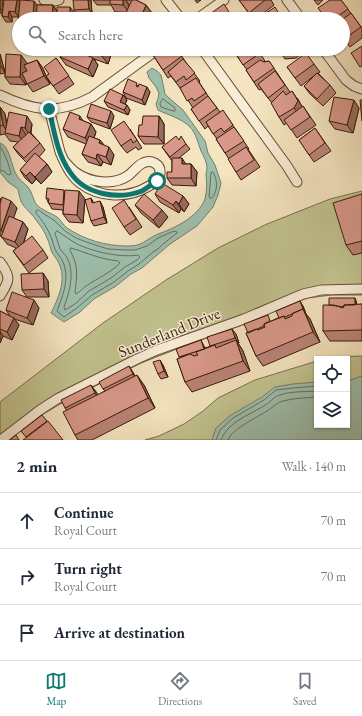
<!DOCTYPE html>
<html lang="en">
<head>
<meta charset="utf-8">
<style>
  :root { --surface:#fff; --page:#f6f6f7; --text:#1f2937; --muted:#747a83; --line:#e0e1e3; --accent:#0f766e }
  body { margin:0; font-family:"EB Garamond",serif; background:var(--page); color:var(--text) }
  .controls { position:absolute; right:12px; bottom:12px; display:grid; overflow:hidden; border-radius:0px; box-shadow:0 1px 3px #0004 }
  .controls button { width:36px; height:36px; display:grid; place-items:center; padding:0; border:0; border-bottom:1px solid var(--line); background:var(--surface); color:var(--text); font:20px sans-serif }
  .stop { position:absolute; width:12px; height:12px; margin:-9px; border:3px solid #0f766e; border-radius:50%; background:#fff }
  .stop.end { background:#0f766e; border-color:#fff; box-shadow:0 1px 4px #0008 }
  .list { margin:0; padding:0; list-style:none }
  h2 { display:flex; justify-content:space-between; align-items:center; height:52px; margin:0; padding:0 16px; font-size:17px }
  h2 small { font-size:13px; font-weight:400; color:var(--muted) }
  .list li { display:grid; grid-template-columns:26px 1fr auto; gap:12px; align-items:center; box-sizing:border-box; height:56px; padding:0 16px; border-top:1px solid var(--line) }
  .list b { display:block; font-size:15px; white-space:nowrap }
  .list p { margin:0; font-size:13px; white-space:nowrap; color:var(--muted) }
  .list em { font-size:13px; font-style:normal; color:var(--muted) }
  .icon { flex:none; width:22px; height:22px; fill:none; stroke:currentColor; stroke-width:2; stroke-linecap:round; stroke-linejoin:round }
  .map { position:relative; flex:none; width:362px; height:440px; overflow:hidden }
  .search { position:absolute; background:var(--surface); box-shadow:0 1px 3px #0004; left:12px; right:12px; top:12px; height:44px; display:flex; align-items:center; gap:10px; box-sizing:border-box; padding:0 14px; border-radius:22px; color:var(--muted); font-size:15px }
  .sheet { height:220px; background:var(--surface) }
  nav { display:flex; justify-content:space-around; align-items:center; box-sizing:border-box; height:56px; border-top:1px solid var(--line); background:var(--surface); font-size:11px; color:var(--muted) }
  nav a { display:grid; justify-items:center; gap:2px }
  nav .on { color:var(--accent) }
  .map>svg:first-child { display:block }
</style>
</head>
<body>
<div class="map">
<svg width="362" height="440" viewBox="0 0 362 440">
  <rect width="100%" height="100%" fill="#f4e4c0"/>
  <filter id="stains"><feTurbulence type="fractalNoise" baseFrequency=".005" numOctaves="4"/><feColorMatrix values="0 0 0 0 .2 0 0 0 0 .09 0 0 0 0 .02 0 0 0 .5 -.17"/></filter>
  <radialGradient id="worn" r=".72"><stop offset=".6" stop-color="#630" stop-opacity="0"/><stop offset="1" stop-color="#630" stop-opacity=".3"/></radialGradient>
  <!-- green -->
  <path fill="#c1c28e" stroke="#7d6e4b" d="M362,191V295H331L308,298L291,304L253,321L182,347L141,363L67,400L40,416L8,440H0V402L103,323L166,280L218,248L267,224L330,199Z
    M362,356V440H145L159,436L184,424L203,411L218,398L255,380L317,361V425H347V359H323L328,357Z"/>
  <!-- water -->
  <path fill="#9dbfad" stroke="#757d6b" d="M152,68L157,71L161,75L165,94L169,98L183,110L205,141L208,153L215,165L221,183L218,195L213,207L197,226L170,244L142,268L131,274L116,286L94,299L80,312L64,322L51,313C58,299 66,281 60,266C58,259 53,256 51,250C50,246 49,242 47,238C45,232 40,225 36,220C33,215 28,211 24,206C20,201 19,195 18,189L8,182L0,172V143C10,146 11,166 16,174C19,180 24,183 28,187C32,192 33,199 36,204C41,210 51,213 57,217C61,220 63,225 67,228C85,240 106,246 127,246C142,247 146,239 158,234C175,228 198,217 205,199C207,191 207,182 206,175C206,173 207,171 207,168C207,163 204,156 201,151C198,143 196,133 190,127C181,118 168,115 158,110L156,104L158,99L159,93L156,87L149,78L147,72Z
    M362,376V440H212L216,428L231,415L262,397L275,387L293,384L317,382V425H347V381Z"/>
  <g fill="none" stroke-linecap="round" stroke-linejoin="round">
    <!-- shore -->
    <path stroke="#6b6c5a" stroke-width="1" d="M163,99L175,108V111H173L161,107L160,104Z
      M0,147C6,154 9,166 11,174L8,175L4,171L0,170
      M213,172C218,180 218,192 211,199L209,197L211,173Z
      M38,210L55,221L65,231L76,238L89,243L108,249L127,250H135L147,246L158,238L174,231L177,232V233L163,244L158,249L153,252L139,264L128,271L114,282L92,295L77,308L64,317L58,312L57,311C63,295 70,278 63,262C61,257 57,254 55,249C53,245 53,241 51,237C48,229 42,220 36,213V211Z
      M57,231C64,235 71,241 79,245C95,252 121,258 138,255L140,257L137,260L125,267L111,278L89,291L75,304L65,310L64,307C69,293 74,277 69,262C67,256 63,253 60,249C58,244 57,238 55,234Z
      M71,248C88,253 99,259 118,261L120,263C110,273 98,278 86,286C83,288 80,292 76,294L75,292C77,274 79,267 70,250Z
      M216,440L220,430L233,418L264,400L276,390L293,388L317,386
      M221,440C228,421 252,414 267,404C271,401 275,396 280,395C291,391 305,392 317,391
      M228,440C232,428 259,417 270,409C274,406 278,402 283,401C294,398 306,398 317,397"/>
    <!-- minor casing -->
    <g stroke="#684c36" stroke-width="11">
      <path id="minor" d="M44,0L51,2L59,0
        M166,0L181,19
        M287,0L301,19
        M197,19L224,0
        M202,49L287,166L297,182
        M323,49L346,80L354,86L362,89
        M0,95C33,111 58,115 92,97L158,49
        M49,109L60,152L64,161
        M64,161C67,164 71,169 75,172C90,183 114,186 129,175C134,171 138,165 143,163C151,159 161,164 160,173C160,180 154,183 149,186C128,199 99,198 80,183C72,177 68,169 64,161Z
        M0,262C12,278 9,281 0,296
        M1,440L40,410L57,399L137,359L157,350L244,319L303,294L321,290L362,289"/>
    </g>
    <!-- minor -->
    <use href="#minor" stroke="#f8edd6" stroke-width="9"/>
  </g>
  <!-- wall -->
  <path fill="#ba8376" stroke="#391a08" d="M0,0L3,5H53L57,11L74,12V19H19V24L18,23L19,17H12V22H6L2,16V13H0Z
    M91,0L92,14L78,15L74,10Z
    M93,0H136L146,5L152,13L115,12L111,5H97Z
    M195,0H201L197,3Z
    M239,0H271L274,5L256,19H253Z
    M314,0H323L318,5Z
    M341,0L362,28V38L350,47L343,37V19H326Z
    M80,49H113L108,64L94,59L98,65L93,77L66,65L60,57L83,53Z
    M177,49L187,64L200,81L199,82L208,96L220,112L228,118L249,149H248L260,167L241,180L236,172L229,159L216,139H217L208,126L205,129L191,109L193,108L180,88L171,76L168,78L153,55Z
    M232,49H257L265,61L263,62L269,61L290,92L298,99L302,107L303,106L316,125L297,138L287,123L284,125L279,117L272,103L261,89L259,90L246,70H247Z
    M278,49H305L306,50L296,58L285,59Z
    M0,54L5,72L27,63V64L37,60L42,67L50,84L33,92L26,82V85L10,84L5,77V73L0,74Z
    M56,58L74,84L59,94L46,76L49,74Z
    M314,64L320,72L318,73L330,85L336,93L323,106L310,94L304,86L315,75L301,86L287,67Z
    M139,85L150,92L145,105L126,98L123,92Z
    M123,95L127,100L125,104L130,110L128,115L108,107L104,101Z
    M0,107L5,114L7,124H32L31,133L40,143L45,150L39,157L47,164L52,172L41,184L36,179L32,184L25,178L20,170L27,163L19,155L13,147L18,142L10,141L5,134L0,135Z
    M359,108L353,133L335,129L329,121Z
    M114,116L110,129L91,122L87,117Z
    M159,116L164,124V144H144L138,136Z
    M84,121L91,124L96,132L94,138L100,140L104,145L114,155L111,165L103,162L101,166L88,162L82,154L86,144L68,137L63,129Z
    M315,128L331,151L314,162L299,140Z
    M130,129L142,148L138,150L136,147L127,153L121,146Z
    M179,140L186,144L190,149L179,158L186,164H191L197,172L196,186L172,185L167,178L172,172V161L162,147Z
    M65,191L85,199L83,223L69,222L63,214V210L52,209L46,198Z
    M155,194L183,196L189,204L184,212L181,209L179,213L160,202Z
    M362,194V253L353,255L346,245Z
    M0,198L1,200L17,208L13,218L23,222L28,229L24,242L43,250L48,258L29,273L13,251L16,248L7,244L1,236H0Z
    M91,198L94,203L103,207L107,223L94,226L91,221Z
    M135,205L168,217L159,228L141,213Z
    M129,207L142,227L130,235L124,227Z
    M43,273L48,281L49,297H27L22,290Z
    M355,298L356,301L357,305L362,304V341H330L323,331L329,305Z
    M303,306L306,314L310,319L320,342L263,366L256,356L246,333Z
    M39,308L33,325L14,319L19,325L12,340L3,336L0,343V311L10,316L6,310Z
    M236,334L239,343H238L243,351L250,371L192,392L185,382L177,359L204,346L205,348L211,346Z
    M163,365L168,377L161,379L158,374Z
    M129,366L135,376L144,385L155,408L92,440H78L75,435L67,411L65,408L91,385L98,395L105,391L103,389Z"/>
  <!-- shaded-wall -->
  <path fill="#976a60" stroke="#391a08" d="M0,0H3V13L0,8Z
    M17,0H20L19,18L15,12Z
    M88,0H91L92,14L89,9Z
    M123,0H126L129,5V12L123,5Z
    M34,1L40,9L39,19H35L33,17Z
    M53,5L58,13V19H52Z
    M146,5L152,13L149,19H140Z
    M70,7L74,12V19H70Z
    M9,11L12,17V22L8,17Z
    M105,49H113L108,64L102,56Z
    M0,54L5,73L0,65Z
    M21,55L27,63L26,85L20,77Z
    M93,58L98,65L93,77L88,69Z
    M37,60L42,67L50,84L44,76Z
    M147,87L150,92L145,105L142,100Z
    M292,91L304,109L300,115L294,108Z
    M123,95L127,100L124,107L120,102Z
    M354,100L359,108L353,133L347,125Z
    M127,105L130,110L128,115L124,110Z
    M0,107L5,114L8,133L3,125Z
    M111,111L114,116L110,129L107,123Z
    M27,116L32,124L30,136L25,128Z
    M80,116L85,124L79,119Z
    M159,116L164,124V144L158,137Z
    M91,124L96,132L91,146L85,138Z
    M21,127L26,135L25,144L19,136Z
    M100,140L106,148L99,143Z
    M109,147L114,155L111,165L106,157Z
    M97,154L103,162L101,166L96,159Z
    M182,158L187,166L182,164Z
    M47,164L52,172L41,184L35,177Z
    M191,164L197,172L196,186L191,178Z
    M30,172L36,179L32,184L26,176Z
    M79,191L85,199L83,223L77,215Z
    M183,196L189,204L184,212L179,204Z
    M11,201L17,208L7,238L1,230Z
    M100,201L103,207L107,223L104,217Z
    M176,201L181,209L179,213L173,205Z
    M162,210L168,217L159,228L153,220Z
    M23,222L28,229L21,250L15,242Z
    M43,273L48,281L49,297L44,289Z
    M355,298L356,301L357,309L355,306Z
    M34,300L39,308L33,325L27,318Z
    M300,301L303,306L306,314L310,319L320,342L313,332Z
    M14,318L19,325L12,340L7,332Z
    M232,329L236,334L239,343L235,338Z
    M0,331L3,336L0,343Z
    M201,340L204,346L207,354L204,349Z
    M236,340L243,351L250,371L243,361Z
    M160,360L163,365L168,377L164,371Z
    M129,366L134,374L138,381L133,374Z
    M137,375L144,385L155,408L148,398Z
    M91,385L97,393L100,401L95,393Z"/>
  <!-- building -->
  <path fill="#d89889" stroke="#391a08" d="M4,0H17L15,12L9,11L8,17L2,16Z
    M20,0L34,1L33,17L28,16V19H19V23H18Z
    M73,0H88L89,9L74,10Z
    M110,0H123V5L110,4Z
    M132,0H136L146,5L140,19H123Z
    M239,0H265L249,13Z
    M330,0H341L348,9L334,19H326L318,8Z
    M224,4L233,18L232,19H209L207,16Z
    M37,5H53L52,19H36Z
    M57,7H70V19H57Z
    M275,7L282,19H257Z
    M351,13L361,27L344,39L343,37V19Z
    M362,46V66L360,67L351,53Z
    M64,49H74L93,58L88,69L60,57Z
    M83,49H105L102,56Z
    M161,49H177L182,56L163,70L153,55Z
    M236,49H257L260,53L243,65L234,51Z
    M278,49H292L290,51H280Z
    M306,53L314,64L295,78L287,67Z
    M6,54L21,55L20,77H5Z
    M56,58L69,76L53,86L46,76L49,74L44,67Z
    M183,59L195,73L186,80L184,76L176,82L168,72Z
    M37,60L44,76L27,84L22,73L27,71L24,65Z
    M260,60L264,62L269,61L274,68L254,82L246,70Z
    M275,71L285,85L268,98L258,84Z
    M317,73L330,85L317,99L304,86Z
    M196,78L206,93L194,101L192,98L187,101L180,88Z
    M128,79L137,83L136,86L138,87L139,84L147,87L142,100L123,92Z
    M110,89L123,95L120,102L127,105L124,110L104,101Z
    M283,91L286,95L292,91L298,101L294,108L279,117L271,103Z
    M208,96L217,108L199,121L191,109Z
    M334,97L354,100L347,125L329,121Z
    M360,100H362V121Z
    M91,104L111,111L107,123L87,117Z
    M303,106L310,117L291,130L284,120Z
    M0,109L3,125L0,126Z
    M223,110L233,125L224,132L221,128L213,134L206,122Z
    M9,112L27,116L25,128L21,127L19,136L5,133Z
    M70,112L80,116L79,119L91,124L85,138L63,129Z
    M143,116H159L158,137L138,136L139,125H142Z
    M124,121L137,140L133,143L131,139L121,146L111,130Z
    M234,127L244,141L225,153L216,139Z
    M315,128L325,143L309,155L299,140Z
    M29,132L40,143L24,158L13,147Z
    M89,136L100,140L99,143L109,147L106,157L97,154L96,159L82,154Z
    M176,136L179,140L181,136L186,144L170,157L162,147Z
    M246,147L254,160L236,172L228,159Z
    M35,153L47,164L35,177L30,172L26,176L20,170Z
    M172,158H182V164H191V178H167V172H172Z
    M162,183L183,196L179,204L176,201L173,205L155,194Z
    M47,188L64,190L63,205L48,203L49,199L46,198Z
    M65,190L79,191L77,215L63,214Z
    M144,194L162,210L153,220L135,205Z
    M362,194V241L346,245L333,203Z
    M2,197L11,201L1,230H0V204Z
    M91,198L92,203L100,201L104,217L91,221L85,200Z
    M124,200L136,219L124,227L112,208Z
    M9,216L23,222L15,242L1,237Z
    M32,236L43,250L24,265L13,251Z
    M43,273L44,289L22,290L21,274Z
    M12,292L34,300L27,318L6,310Z
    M329,298H355V305H344V307L329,305Z
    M300,301L303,309L285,317L284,316L279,318L276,311Z
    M362,304V330L323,331V305H334L343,308L344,305Z
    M303,309L313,332L256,356L246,333L256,329L258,330L265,327L264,324L284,316L285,319L292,316L293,313Z
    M0,311L14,318L7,332L0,329Z
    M268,315L270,321L264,324V326L248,333L244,324Z
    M232,329L235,338L210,346L207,337Z
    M201,340L204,349L179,357L176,349Z
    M236,340L243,361L185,382L177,359L190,354L194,356L198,355L196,352L215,345L216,348Z
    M160,360L164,371L158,374L153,362Z
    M129,366L133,374L103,389L99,382Z
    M137,375L148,398L75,435L63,412Z
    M91,385L95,393L65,408L61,400Z
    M42,415L47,421L26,437L21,431Z
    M48,421L63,440H23Z
    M16,435L19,440H10Z"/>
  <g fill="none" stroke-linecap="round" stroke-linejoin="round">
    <!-- route -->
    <path stroke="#0f766e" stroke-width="5" d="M49,109C54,130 57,154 70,172C85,195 118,200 142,191C147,188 152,184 157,181"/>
  </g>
  <g text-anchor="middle" stroke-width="3" stroke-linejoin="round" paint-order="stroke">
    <!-- street labels -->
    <g font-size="16" fill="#391a08" stroke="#f8edd6">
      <text transform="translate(169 332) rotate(-22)" y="6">Sunderland Drive</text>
    </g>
  </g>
  <rect width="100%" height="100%" filter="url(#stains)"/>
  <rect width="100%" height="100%" fill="url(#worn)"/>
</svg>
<div class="controls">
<button><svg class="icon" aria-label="locate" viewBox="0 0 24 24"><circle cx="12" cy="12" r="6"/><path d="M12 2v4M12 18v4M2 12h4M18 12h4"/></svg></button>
<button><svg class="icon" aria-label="layers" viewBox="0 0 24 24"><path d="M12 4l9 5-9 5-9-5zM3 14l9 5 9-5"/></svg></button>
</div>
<div class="stop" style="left:157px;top:181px"></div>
<div class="stop end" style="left:49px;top:109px"></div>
<div class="search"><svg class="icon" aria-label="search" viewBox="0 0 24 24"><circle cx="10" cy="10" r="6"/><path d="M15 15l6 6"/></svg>Search here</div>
</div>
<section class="sheet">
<h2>2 min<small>Walk · 140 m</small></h2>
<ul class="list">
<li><svg class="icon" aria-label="ahead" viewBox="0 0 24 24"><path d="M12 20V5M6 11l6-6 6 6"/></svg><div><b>Continue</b><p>Royal Court</p></div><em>70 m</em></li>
<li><svg class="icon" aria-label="right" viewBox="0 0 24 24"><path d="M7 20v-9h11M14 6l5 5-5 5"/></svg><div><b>Turn right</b><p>Royal Court</p></div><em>70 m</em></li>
<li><svg class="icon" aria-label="arrive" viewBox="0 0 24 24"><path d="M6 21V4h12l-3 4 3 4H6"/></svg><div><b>Arrive at destination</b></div></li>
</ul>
</section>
<nav>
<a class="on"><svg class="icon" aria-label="map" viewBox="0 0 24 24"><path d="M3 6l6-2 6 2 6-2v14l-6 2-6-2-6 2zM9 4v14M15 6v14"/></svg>Map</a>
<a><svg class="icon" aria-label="directions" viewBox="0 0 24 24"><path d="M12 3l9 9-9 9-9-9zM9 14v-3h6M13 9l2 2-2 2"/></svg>Directions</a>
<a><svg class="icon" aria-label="saved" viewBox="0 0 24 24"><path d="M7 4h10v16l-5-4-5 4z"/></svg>Saved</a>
</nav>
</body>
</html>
